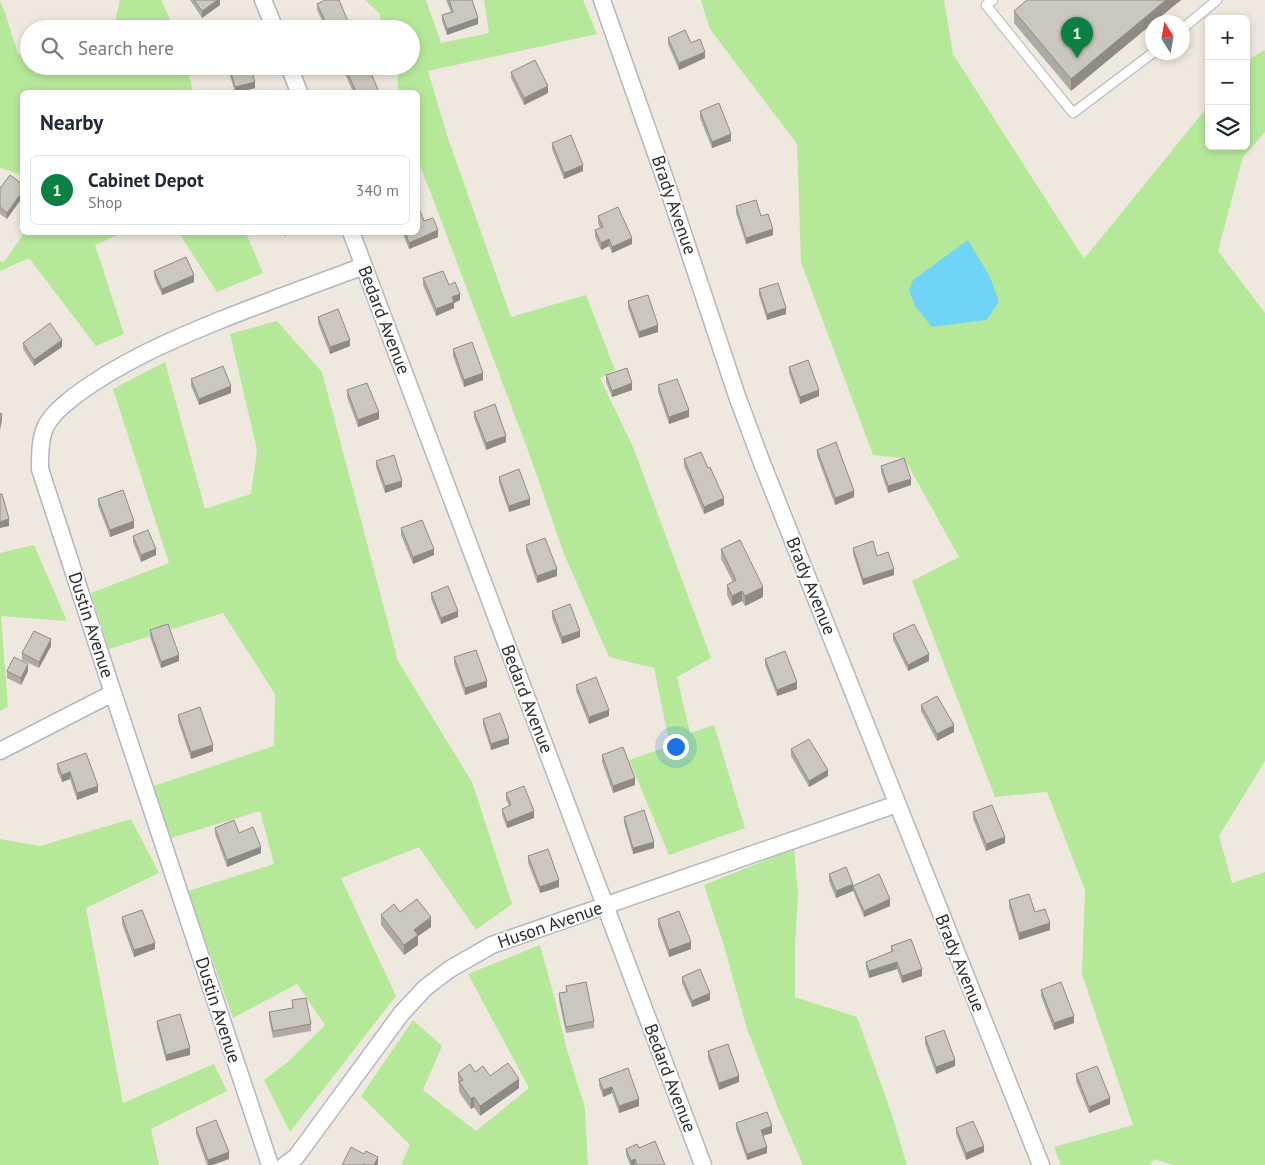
<!DOCTYPE html>
<html lang="en">
<head>
<meta charset="utf-8">
<style>
  :root { --surface:#fff; --page:#f2f2f3; --text:#1f2937; --muted:#747a83; --line:#e0e1e3; --accent:#0b8043 }
  body { margin:0; font-family:"PT Sans",sans-serif; background:var(--page); color:var(--text) }
  .controls { position:absolute; right:15px; top:15px; display:grid; overflow:hidden; border-radius:8px; box-shadow:0 2px 8px #0003 }
  .controls button { width:45px; height:45px; display:grid; place-items:center; padding:0; border:0; border-bottom:1px solid var(--line); background:var(--surface); color:var(--text); font:25px sans-serif }
  .compass { position:absolute; left:1145px; top:15px; width:45px; height:45px; border-radius:50%; background:var(--surface); box-shadow:0 2px 8px #0003; rotate:349deg }
  .you { position:absolute; left:675px; top:746px; width:18px; height:18px; margin:-12px; border:4px solid #fff; border-radius:50%; background:#1a73e8; box-shadow:0 0 0 8px #1a73e833 }
  .badge { display:grid; place-items:center; width:32px; height:32px; border-radius:50%; background:var(--accent); color:#fff; font-size:16px; font-weight:700 }
  .pin { position:absolute; translate:-50% -41px; filter:drop-shadow(0 1px 2px #0008) }
  .pin::after { content:''; position:absolute; top:26px; width:18px; height:15px; background:inherit; clip-path:polygon(0 0,100% 0,50% 100%) }
  .list { margin:0; padding:0; list-style:none }
  h2 { display:flex; justify-content:space-between; align-items:center; height:65px; margin:0; padding:0 20px; font-size:21px }
  h2 small { font-size:16px; font-weight:400; color:var(--muted) }
  .list li { display:grid; grid-template-columns:32px 1fr auto; gap:15px; align-items:center; box-sizing:border-box; height:70px; margin:0 10px 10px; padding:0 10px; border:1px solid var(--line); border-radius:8px }
  .list b { display:block; font-size:19px; white-space:nowrap }
  .list p { margin:0; font-size:16px; white-space:nowrap; color:var(--muted) }
  .list em { font-size:16px; font-style:normal; color:var(--muted) }
  .icon { flex:none; width:28px; height:28px; fill:none; stroke:currentColor; stroke-width:2; stroke-linecap:round; stroke-linejoin:round }
  .map { position:relative; flex:none; width:1265px; height:1165px; overflow:hidden }
  .search { position:absolute; background:var(--surface); box-shadow:0 2px 8px #0003; left:20px; top:20px; width:400px; height:55px; display:flex; align-items:center; gap:12px; box-sizing:border-box; padding:0 18px; border-radius:28px; color:var(--muted); font-size:19px }
  .panel { position:absolute; background:var(--surface); box-shadow:0 2px 8px #0003; left:20px; top:90px; width:400px; height:145px; border-radius:8px }
  .map>svg:first-child { display:block }
</style>
</head>
<body>
<div class="map">
<svg width="1265" height="1165" viewBox="0 0 1265 1165">
  <rect width="100%" height="100%" fill="#efe8df"/>
  <!-- green -->
  <path fill="#b6e89a" fill-rule="evenodd" d="M0,0L5,13L18,54L29,55V66H187L193,92H22V175L0,168Z
    M120,0H161L175,29H108L114,26Z
    M365,0H426L441,43L489,33L484,0H583L597,34L428,71L448,138L511,317L586,295L615,370L600,378L633,447L711,658L677,677L690,733L714,725L745,828L669,855L629,760L670,746L654,668L609,657L564,554L529,453L433,199L418,161V92H398V71L397,66H411V29H384L379,13Z
    M701,0H944L953,54L1084,259L1209,105V146H1246V61L1265,50V132L1243,157L1218,251L1265,313V761L1219,836L1232,883L1265,872V1165H1173L1154,1159L1150,1165H1061L1054,1147L1133,1125L1082,974L1085,890L1047,792L995,797L912,581L959,557L904,458L873,455L801,262L797,144L710,29ZM968,241L999,302L987,320L932,327L913,280Z
    M24,233H123L95,245L124,334L96,346L29,258L0,271V261L4,262Z
    M179,233H246L263,273L217,292Z
    M277,321L322,372L398,661L472,782L512,904L476,930L419,847L341,878L396,996L290,1132L264,1080L289,1061L325,1025L297,984L233,1018L188,891L274,864L260,811L171,838L153,786L274,746L275,694L223,613L109,649L91,593L169,563L113,389L165,362L205,509L251,494L257,450L230,334Z
    M34,545L67,621L1,616L8,707L0,711V553Z
    M131,819L159,873L86,908L123,1103L214,1064L227,1091L151,1129L159,1165H0V839L40,846Z
    M794,849L798,893L795,948V997L857,1017L891,1112L907,1165H803L778,1108L747,1029L724,946L704,885Z
    M540,945L554,996L567,1050L585,1108L588,1165H401L410,1145L361,1096L413,1020L442,1046L423,1090L476,1131L529,1088L468,974Z"/>
  <!-- water -->
  <path fill="#6fd4f5" d="M968,240L990,277L999,302L987,320L932,327L915,306L909,290L913,280Z"/>
  <g fill="none" stroke-linecap="round" stroke-linejoin="round">
    <!-- service casing -->
    <g stroke="#b3b6c1" stroke-width="11">
      <path id="service" d="M993,0L986,5L1073,113L1154,52
        M1182,29L1217,0"/>
    </g>
    <!-- minor casing -->
    <g stroke="#b3b6c1" stroke-width="19">
      <path id="minor" d="M263,0L275,29
        M602,0L666,182L737,396L762,463L1041,1165
        M289,66L299,92
        M351,232L703,1165
        M0,751L113,693
        M270,1165L113,693L40,469C40,455 40,440 45,428C51,414 65,404 76,395C119,363 169,341 218,321C266,302 315,284 364,266
        M285,1165L296,1157L401,1014L425,988L450,969L492,945L897,804"/>
    </g>
    <!-- service -->
    <use href="#service" stroke="#fff" stroke-width="9"/>
    <!-- minor -->
    <use href="#minor" stroke="#fff" stroke-width="16"/>
  </g>
  <!-- wall -->
  <path fill="#afaaa3" d="M190,0H220V5L202,18Z
    M446,0H472L478,24L447,35L442,21V15L451,12Z
    M1027,0H1181L1154,22H1152L1071,91L1014,23V11Z
    M317,4L350,29H326L317,10Z
    M668,38L691,43L705,58L679,70L668,44Z
    M227,66H250L255,88L240,92H235Z
    M346,69L379,92H353L346,76Z
    M511,72L548,93L524,105L511,78Z
    M700,111L731,141L712,148L700,118Z
    M552,143L583,171L564,179L552,149Z
    M10,175L7,219L0,214V188Z
    M736,206L761,216L773,235L746,244L736,213Z
    M598,216L632,244L612,253L609,246L601,250L595,237V230L600,228L598,223Z
    M424,221L438,237L409,249L402,232H418Z
    M154,271L194,282L162,295L154,277Z
    M423,278L449,285L460,300L454,303V308L436,316L423,285Z
    M759,289L786,314L767,320L759,295Z
    M628,301L658,332L639,338L628,308Z
    M318,317L350,346L330,354L318,323Z
    M23,343L62,347L34,366L23,349Z
    M453,349L483,380L464,387L453,356Z
    M789,367L819,396L800,404L789,373Z
    M606,375L632,390L612,397L606,382Z
    M191,379L231,393L199,405L191,386Z
    M658,385L689,417L669,424L658,392Z
    M347,390L379,419L358,427L347,397Z
    M474,412L506,442L486,450L474,418Z
    M817,450L854,497L835,505L817,456Z
    M684,459L724,505L704,514L684,466Z
    M376,461L402,487L385,493L376,467Z
    M881,466L911,485L888,493L881,472Z
    M499,477L530,505L509,512L499,483Z
    M98,499L134,528L110,537L98,505Z
    M401,528L434,555L413,564L401,535Z
    M133,536L156,555L141,562L133,542Z
    M526,545L557,576L537,583L526,551Z
    M853,548L877,556L894,575L863,585L853,554Z
    M721,549L763,597L745,606L742,601L732,606L727,595V585L733,582L721,559Z
    M431,593L458,617L441,624L431,599Z
    M552,611L580,637L562,644L552,618Z
    M150,630L179,661L161,668L150,637Z
    M893,634L929,661L908,671L893,640Z
    M51,646L39,668L22,660V653Z
    M454,657L487,687L465,695L454,664Z
    M765,659L797,689L777,696L765,665Z
    M7,671H28L21,685L7,678Z
    M576,685L609,716L589,724L576,691Z
    M921,705L954,732L937,741L921,711Z
    M178,715L213,751L191,759L178,721Z
    M483,719L509,744L491,750L483,725Z
    M791,749L828,776L809,787L791,756Z
    M602,755L635,785L613,793L602,762Z
    M57,764L98,792L77,800L70,779L62,782L57,770Z
    M506,793L534,818L507,828L502,815V809L509,806L506,800Z
    M973,812L1005,843L986,851L973,819Z
    M624,817L654,848L633,854L624,823Z
    M215,828L239,833L261,853L227,867L215,834Z
    M528,856L559,887L540,893L528,863Z
    M829,874L853,886L890,906L864,917L853,891L836,898L829,881Z
    M1009,900L1035,912L1050,930L1019,940L1009,907Z
    M400,912L431,927L418,936V945L404,955L381,925V915Z
    M122,917L155,949L134,957L122,924Z
    M658,919L691,949L669,957L658,926Z
    M891,946L922,976L902,983L897,969L869,978L866,968V962L891,952Z
    M682,977L710,1000L692,1007L682,983Z
    M566,986L594,1021V1028L566,1033L559,1000V993L566,992Z
    M1041,990L1074,1023L1054,1030L1041,996Z
    M292,1000L311,1024V1031L273,1038L269,1019V1012L292,1008Z
    M157,1021L190,1055L166,1061L157,1027Z
    M925,1037L955,1066L936,1074L925,1044Z
    M708,1051L739,1082L719,1090L708,1058Z
    M475,1072L490,1076L519,1088L480,1116L474,1107L471,1109L459,1092V1084L458,1082V1073Z
    M1076,1074L1110,1104L1089,1113L1076,1081Z
    M599,1079L639,1106L619,1113L612,1093L603,1097L599,1085Z
    M736,1123L772,1133L763,1136L767,1153L747,1160L736,1129Z
    M196,1128L229,1159L212,1165H207L196,1134Z
    M956,1128L984,1152L966,1160L956,1134Z
    M639,1148L665,1165H630L626,1155V1149Z"/>
  <!-- shaded-wall -->
  <path fill="#8e8b85" d="M218,0H220V5L202,18V11Z
    M1166,0H1181L1154,22H1152V24L1071,91V79Z
    M478,18V24L447,35V29Z
    M705,52V58L679,70V63Z
    M255,82V88L240,92H235V87Z
    M548,86V93L524,105V98Z
    M731,134V141L712,148V142Z
    M583,165V171L564,179V173Z
    M22,192V198L7,219V213Z
    M773,229V235L746,244V238Z
    M438,230V237L409,249V243Z
    M284,232H293L284,236Z
    M632,238V244L612,253V247Z
    M609,239V246L601,250V243Z
    M194,275V282L162,295V289Z
    M460,294V300L454,303V308L436,316V309L452,297Z
    M786,308V314L767,320V314Z
    M658,325V332L639,338V332Z
    M62,340V347L34,366V360Z
    M350,340V346L330,354V347Z
    M483,373V380L464,387V380Z
    M632,383V390L612,397V391Z
    M231,386V393L199,405V399Z
    M819,390V396L800,404V397Z
    M689,410V417L669,424V417Z
    M379,412V419L358,427V420Z
    M2,414V420L0,430V423Z
    M506,436V442L486,450V443Z
    M911,479V485L888,493V486Z
    M402,481V487L385,493V486Z
    M854,491V497L835,505V498Z
    M724,498V505L704,514V507Z
    M530,499V505L509,512V506Z
    M9,519V526L0,528V522Z
    M134,521V528L110,537V530Z
    M156,549V555L141,562V555Z
    M434,549V555L413,564V557Z
    M557,569V576L537,583V576Z
    M894,569V575L863,585V579Z
    M763,587V597L745,606V596Z
    M742,591V601L732,606V596Z
    M458,611V617L441,624V618Z
    M580,631V637L562,644V637Z
    M51,639V646L39,668V662Z
    M929,654V661L908,671V665Z
    M179,655V661L161,668V662Z
    M28,664V671L21,685V678Z
    M487,681V687L465,695V688Z
    M797,682V689L777,696V690Z
    M609,710V716L589,724V717Z
    M954,725V732L937,741V734Z
    M509,738V744L491,750V744Z
    M213,745V751L191,759V752Z
    M828,770V776L809,787V781Z
    M70,772V779L62,782V775Z
    M635,778V785L613,793V786Z
    M98,786V792L77,800V793Z
    M534,811V818L507,828V822Z
    M1005,837V843L986,851V844Z
    M654,842V848L633,854V848Z
    M261,847V853L227,867V860Z
    M559,880V887L540,893V887Z
    M853,884V891L836,898V891Z
    M890,899V906L864,917V911Z
    M431,917V927L418,936V945L404,955V945L414,930Z
    M1050,923V930L1019,940V933Z
    M691,942V949L669,957V950Z
    M155,943V949L134,957V950Z
    M897,962V969L869,978V971Z
    M922,969V976L902,983V976Z
    M710,993V1000L692,1007V1001Z
    M1074,1016V1023L1054,1030V1023Z
    M190,1048V1055L166,1061V1055Z
    M955,1060V1066L936,1074V1067Z
    M739,1076V1082L719,1090V1083Z
    M519,1079V1088L480,1116V1106Z
    M612,1087V1093L603,1097V1090Z
    M474,1097V1107L471,1109V1099Z
    M1110,1098V1104L1089,1113V1107Z
    M639,1099V1106L619,1113V1106Z
    M772,1126V1133L761,1136V1130Z
    M984,1146V1152L966,1160V1153Z
    M767,1147V1153L747,1160V1154Z
    M229,1152V1159L212,1165H208V1160Z
    M378,1157V1164L377,1165H374Z
    M635,1159V1165H631V1161Z"/>
  <!-- building -->
  <path fill="#cbc6be" stroke="#8e8b85" d="M194,0H218L202,11Z
    M325,0H339L350,26L344,29H329L317,4Z
    M449,0H472L478,18L447,29L442,15L453,12Z
    M1027,0H1166L1071,79L1014,11Z
    M685,30L691,43L700,39L705,52L679,63L668,38Z
    M535,60L548,86L524,98L511,72Z
    M229,66H250L255,82L235,87Z
    M354,66H368L379,92H356L346,69Z
    M719,103L731,134L712,142L700,111Z
    M571,135L583,165L564,173L552,143Z
    M10,175L22,184V192L7,213L0,207V188Z
    M756,200L761,216L768,214L773,229L746,238L736,206Z
    M418,206L424,221L433,218L438,230L409,243L405,232H418Z
    M618,207L632,238L612,247L609,239L601,243L595,230L603,227L598,216Z
    M186,257L194,275L162,289L154,271Z
    M443,271L449,285L455,282L460,294L452,297L454,302L436,309L423,278Z
    M778,283L786,308L767,314L759,289Z
    M648,295L658,325L639,332L628,301Z
    M338,309L350,340L330,347L318,317Z
    M50,323L62,340L34,360L23,343Z
    M472,342L483,373L464,380L453,349Z
    M808,360L819,390L800,397L789,367Z
    M223,366L231,386L199,399L191,379Z
    M627,368L632,383L612,391L606,375Z
    M677,379L689,410L669,417L658,385Z
    M367,383L379,412L358,420L347,390Z
    M495,404L506,436L486,443L474,412Z
    M0,413L2,414L0,423Z
    M836,442L854,491L835,498L817,450Z
    M701,452L708,468L710,467L724,498L704,507L684,459Z
    M394,455L402,481L385,486L376,461Z
    M904,458L911,479L888,486L881,466Z
    M519,469L530,499L509,506L499,477Z
    M123,490L134,521L110,530L98,499Z
    M0,494H2L9,519L0,522Z
    M422,520L434,549L413,557L401,528Z
    M148,530L156,549L141,555L133,536Z
    M545,538L557,569L537,576L526,545Z
    M740,540L763,587L745,596L742,591L732,596L727,585L736,580L721,549Z
    M873,541L877,556L888,552L894,569L863,579L853,548Z
    M448,586L458,611L441,618L431,593Z
    M570,604L580,631L562,637L552,611Z
    M168,624L179,655L161,662L150,630Z
    M914,624L929,654L908,665L893,634Z
    M34,631L51,639L39,662L22,653Z
    M476,650L487,681L465,688L454,657Z
    M785,651L797,682L777,690L765,659Z
    M14,657L28,664L21,678L7,671Z
    M596,677L609,710L589,717L576,685Z
    M937,696L954,725L937,734L921,705Z
    M200,707L213,745L191,752L178,715Z
    M500,713L509,738L491,744L483,719Z
    M809,739L828,770L809,781L791,749Z
    M623,747L635,778L613,786L602,755Z
    M86,753L98,786L77,793L70,772L62,775L57,764Z
    M524,786L534,811L507,822L502,809L511,805L506,793Z
    M992,805L1005,837L986,844L973,812Z
    M644,810L654,842L633,848L624,817Z
    M234,820L239,833L253,827L261,847L227,860L215,828Z
    M548,849L559,880L540,887L528,856Z
    M846,867L853,884L836,891L829,874Z
    M879,874L890,899L864,911L853,886Z
    M1029,894L1035,912L1045,909L1050,923L1019,933L1009,900Z
    M417,899L431,917L414,930L418,935L404,945L381,915L394,904L400,912Z
    M142,910L155,943L134,950L122,917Z
    M679,911L691,942L669,950L658,919Z
    M911,939L922,969L902,976L897,962L869,971L866,962L893,951L891,946Z
    M700,969L710,993L692,1001L682,977Z
    M586,982L594,1021L566,1027L559,993L567,992L566,986Z
    M1061,982L1074,1016L1054,1023L1041,990Z
    M306,998L311,1024L273,1031L269,1012L293,1008L292,1000Z
    M180,1014L190,1048L166,1055L157,1021Z
    M944,1030L955,1060L936,1067L925,1037Z
    M728,1044L739,1076L719,1083L708,1051Z
    M508,1063L519,1079L480,1106L474,1097L471,1099L459,1082L463,1080L458,1073L470,1064L475,1072L483,1066L490,1076Z
    M1097,1066L1110,1098L1089,1107L1076,1074Z
    M628,1068L639,1099L619,1106L612,1087L603,1090L599,1079Z
    M767,1112L772,1126L761,1130L767,1147L747,1154L736,1123Z
    M216,1120L229,1152L208,1160L196,1128Z
    M973,1121L984,1146L966,1153L956,1128Z
    M655,1141L665,1165H637L635,1159L631,1161L626,1149L637,1144L639,1148Z
    M351,1147L364,1154L366,1151L378,1157L374,1165H366L364,1164L363,1165H342Z"/>
  <g text-anchor="middle" stroke-width="4" stroke-linejoin="round" paint-order="stroke">
    <!-- street labels -->
    <g font-size="18" fill="#2d2d2d" stroke="#fff">
      <text transform="translate(674 205) rotate(71)" y="6">Brady Avenue</text>
      <text transform="translate(384 320) rotate(69)" y="6">Bedard Avenue</text>
      <text transform="translate(811 586) rotate(68)" y="6">Brady Avenue</text>
      <text transform="translate(91 625) rotate(72)" y="6">Dustin Avenue</text>
      <text transform="translate(527 699) rotate(69)" y="6">Bedard Avenue</text>
      <text transform="translate(550 925) rotate(-19)" y="6">Huson Avenue</text>
      <text transform="translate(960 963) rotate(68)" y="6">Brady Avenue</text>
      <text transform="translate(218 1010) rotate(72)" y="6">Dustin Avenue</text>
      <text transform="translate(670 1078) rotate(69)" y="6">Bedard Avenue</text>
    </g>
  </g>
</svg>
<div class="controls">
<button>+</button>
<button>−</button>
<button><svg class="icon" aria-label="layers" viewBox="0 0 24 24"><path d="M12 4l9 5-9 5-9-5zM3 14l9 5 9-5"/></svg></button>
</div>
<svg class="compass" viewBox="-18 -18 36 36"><path d="M0-13l5 13h-10z" fill="#e53935"/><path d="M0 13l5-13h-10z" fill="#747a83"/></svg>
<div class="you"></div>
<div class="pin badge" style="left:1077px;top:58px">1</div>
<div class="search"><svg class="icon" aria-label="search" viewBox="0 0 24 24"><circle cx="10" cy="10" r="6"/><path d="M15 15l6 6"/></svg>Search here</div>
<section class="panel">
<h2>Nearby<small></small></h2>
<ul class="list">
<li><span class="badge">1</span><div><b>Cabinet Depot</b><p>Shop</p></div><em>340 m</em></li>
</ul>
</section>
</div>
</body>
</html>
